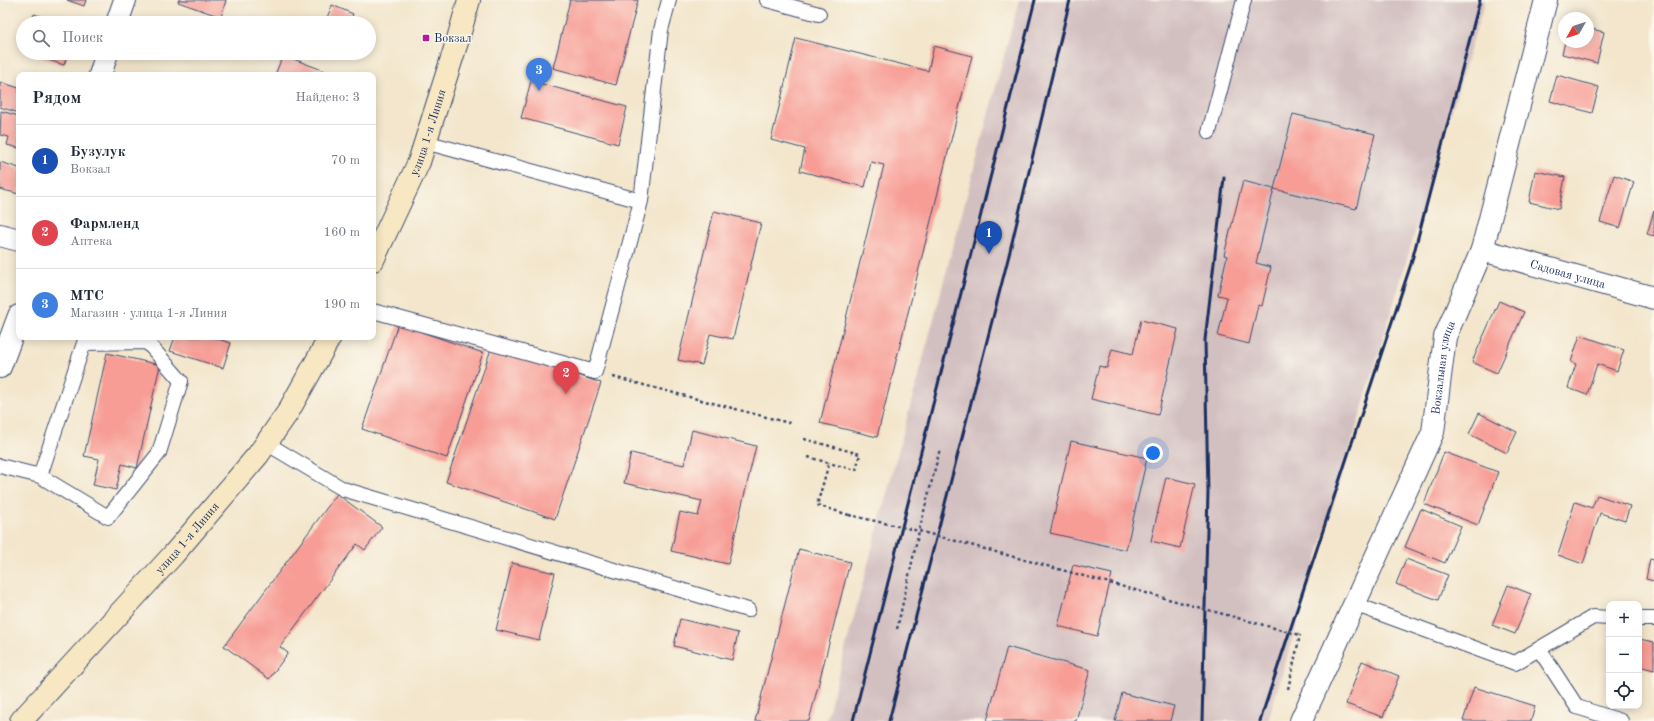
<!DOCTYPE html>
<html lang="ru">
<head>
<meta charset="utf-8">
<style>
  :root { --surface:#fff; --page:#f2f2f3; --text:#1f2937; --muted:#747a83; --line:#e0e1e3; --accent:#b45309 }
  body { margin:0; font-family:"Old Standard TT",serif; background:var(--page); color:var(--text) }
  .controls { position:absolute; right:12px; bottom:12px; display:grid; overflow:hidden; border-radius:8px; box-shadow:0 2px 10px #0003 }
  .controls button { width:36px; height:36px; display:grid; place-items:center; padding:0; border:0; border-bottom:1px solid var(--line); background:var(--surface); color:var(--text); font:20px sans-serif }
  .compass { position:absolute; left:1558px; top:12px; width:36px; height:36px; border-radius:50%; background:var(--surface); box-shadow:0 2px 10px #0003; rotate:231deg }
  .you { position:absolute; left:1153px; top:453px; width:14px; height:14px; margin:-10px; border:3px solid #fff; border-radius:50%; background:#1a73e8; box-shadow:0 0 0 6px #1a73e833 }
  .badge { display:grid; place-items:center; width:26px; height:26px; border-radius:50%; background:var(--accent); color:#fff; font-size:13px; font-weight:700 }
  .pin { position:absolute; translate:-50% -33px; filter:drop-shadow(0 1px 2px #0008) }
  .pin::after { content:''; position:absolute; top:21px; width:14px; height:12px; background:inherit; clip-path:polygon(0 0,100% 0,50% 100%) }
  .list { margin:0; padding:0; list-style:none }
  h2 { display:flex; justify-content:space-between; align-items:center; height:52px; margin:0; padding:0 16px; font-size:17px }
  h2 small { font-size:13px; font-weight:400; color:var(--muted) }
  .list li { display:grid; grid-template-columns:26px 1fr auto; gap:12px; align-items:center; box-sizing:border-box; height:72px; padding:0 16px; border-top:1px solid var(--line) }
  .list b { display:block; font-size:15px; white-space:nowrap }
  .list p { margin:0; font-size:13px; white-space:nowrap; color:var(--muted) }
  .list em { font-size:13px; font-style:normal; color:var(--muted) }
  .icon { flex:none; width:22px; height:22px; fill:none; stroke:currentColor; stroke-width:2; stroke-linecap:round; stroke-linejoin:round }
  .map { position:relative; flex:none; width:1654px; height:721px; overflow:hidden }
  .search { position:absolute; background:var(--surface); box-shadow:0 2px 10px #0003; left:16px; top:16px; width:360px; height:44px; display:flex; align-items:center; gap:10px; box-sizing:border-box; padding:0 14px; border-radius:22px; color:var(--muted); font-size:15px }
  .panel { position:absolute; background:var(--surface); box-shadow:0 2px 10px #0003; left:16px; top:72px; width:360px; height:268px; border-radius:8px }
  .map>svg:first-child { display:block }
</style>
</head>
<body>
<div class="map">
<svg width="1654" height="721" viewBox="0 0 1654 721">
  <rect width="100%" height="100%" fill="#fbf7ec"/>
  <filter id="ink" filterUnits="userSpaceOnUse"><feTurbulence type="fractalNoise" baseFrequency=".025" numOctaves="2"/><feDisplacementMap in="SourceGraphic" scale="8" xChannelSelector="R" yChannelSelector="G"/><feConvolveMatrix kernelMatrix="1 2 1 2 8 2 1 2 1" color-interpolation-filters="sRGB"/></filter>
  <filter id="wash" filterUnits="userSpaceOnUse"><feTurbulence type="fractalNoise" baseFrequency=".012" numOctaves="4" result="noise"/><feDisplacementMap in="SourceGraphic" scale="16" xChannelSelector="R" yChannelSelector="G"/><feGaussianBlur stdDeviation="0.9" result="paint"/><feColorMatrix in="noise" values="0 0 0 0 0 0 0 0 0 0 0 0 0 0 0 0 0 1.4 0 .05"/><feComposite in="paint" operator="in"/></filter>
  <g filter="url(#wash)">
    <rect width="100%" height="100%" fill="#f3e6cc"/>
    <!-- industrial -->
    <path fill="#d2bfc0" d="M1019,0H1485L1268,721H826Z"/>
    <g id="blocks">
      <!-- building -->
      <path fill="#f79d95" d="M67,0H86L84,6Z
        M179,0H226L221,17L178,2Z
        M570,0H638L616,85L553,68Z
        M332,5L353,14L350,23H325Z
        M34,14L61,23H31Z
        M1588,28L1604,32L1597,63L1562,54L1565,42H1588Z
        M796,38L928,71L934,46L972,56L877,437L820,423L884,165L871,162L865,187L800,171L805,149L771,140Z
        M26,53H68L64,65Z
        M283,55L330,73L329,75H275Z
        M1557,75L1599,87L1592,113L1550,101Z
        M531,81L627,107L618,144L521,118Z
        M0,82L19,88V113L0,107Z
        M1,111L19,116V148L7,145L9,137L0,135Z
        M1293,114L1375,134L1356,209L1274,189Z
        M0,162L19,168V194L0,189Z
        M1535,171L1565,177L1559,209L1529,202Z
        M1614,175L1634,182L1620,228L1600,222Z
        M1243,181L1274,189L1256,263L1271,267L1262,306L1258,305L1249,344L1218,336L1227,297L1218,295L1227,256L1224,255Z
        M714,211L761,223L733,339L710,334L702,365L678,360Z
        M1654,211V236L1647,234Z
        M1499,301L1524,312L1497,373L1472,362Z
        M1141,320L1178,329L1158,415L1091,399L1099,366L1107,368L1112,349L1133,354Z
        M398,324L483,353L447,458L362,429Z
        M1580,335L1624,350L1617,371L1597,364L1587,395L1568,388L1576,364L1571,362Z
        M175,337H211L231,343L223,368L170,351Z
        M492,346L601,383L555,519L446,482Z
        M107,353L160,365L137,468L122,464L116,490L93,485L99,459L84,456Z
        M1479,413L1517,432L1507,453L1469,434Z
        M692,430L756,446L728,564L671,551L680,512L698,516L702,501L624,483L631,453L684,465Z
        M1071,441L1147,458L1126,550L1050,533Z
        M1444,452L1498,472L1478,525L1424,504Z
        M1166,477L1195,484L1180,548L1151,541Z
        M337,494L382,527L365,550L357,544L280,647L288,653L269,679L224,646Z
        M1597,495L1630,506L1625,521L1600,513L1583,564L1558,555L1575,502L1592,508Z
        M1421,509L1461,526L1445,563L1405,547Z
        M799,549L850,562L809,721H755Z
        M1406,559L1448,575L1438,600L1396,584Z
        M1650,559L1654,560V581L1646,579Z
        M512,563L555,573L539,640L496,630Z
        M1073,565L1112,574L1097,636L1058,626Z
        M1508,585L1531,594L1515,634L1492,625Z
        M680,619L738,633L732,660L674,646Z
        M1639,639L1654,642V670L1639,666Z
        M1007,647L1090,670L1076,721H987Z
        M1362,661L1399,676L1383,717L1346,704Z
        M1474,687L1535,706L1531,721H1463Z
        M1122,693L1174,706L1170,721H1115Z"/>
    </g>
  </g>
  <g filter="url(#ink)">
    <use href="#blocks" fill-opacity="0" stroke="#3b4a6e" stroke-width="1"/>
    <g fill="none" stroke-linecap="round" stroke-linejoin="round">
      <!-- service casing -->
      <g stroke="#3b4a6e" stroke-width="16">
        <path id="service" d="M767,0L819,14
          M1209,132L1244,0
          M641,201L661,30L669,0
          M373,311L595,372L641,201L425,142
          M266,443L343,489L748,610
          M0,466L40,476L108,517L159,453L181,381L147,342L84,343L40,476
          M1354,604L1515,663L1593,617L1609,618
          M1639,619H1654
          M1539,649L1577,707L1621,721"/>
      </g>
      <!-- minor casing -->
      <g stroke="#3b4a6e" stroke-width="24">
        <g id="minor">
          <path d="M117,23L125,0"/>
          <path d="M100,75L107,53"/>
          <path d="M0,235L19,240"/>
          <path id="s1" d="M1482,250L1654,298"/>
          <path d="M0,367L19,316"/>
          <path id="s2" d="M1301,721L1433,432L1445,337L1482,250L1546,0"/>
        </g>
      </g>
      <!-- secondary casing -->
      <g stroke="#3b4a6e" stroke-width="24">
        <g id="secondary">
          <path id="s3" d="M373,260L419,162L458,39L469,0"/>
          <path id="s4" d="M21,721L173,555L258,455L288,412L330,337"/>
        </g>
      </g>
      <!-- path -->
      <path stroke="#3b4a6e" stroke-width="2.5" stroke-dasharray="3 3" stroke-linecap="butt" d="M613,377L793,424
        M804,439L860,454L856,470L829,463
        M808,457L829,463L817,505L849,515
        M897,629L919,531L940,449
        M1288,689L1300,635"/>
      <!-- service -->
      <use href="#service" stroke="#fff" stroke-width="14"/>
      <!-- minor -->
      <use href="#minor" stroke="#fff" stroke-width="22"/>
      <!-- secondary -->
      <use href="#secondary" stroke="#f7e8c3" stroke-width="22"/>
      <!-- rail -->
      <path stroke="#1b2f5e" stroke-width="3" d="M853,721L1035,0
        M889,721L1008,259L1070,0
        M1202,721L1208,492L1205,340L1224,178
        M1260,721L1411,264L1480,0"/>
      <!-- path-bridge -->
      <path stroke="#3b4a6e" stroke-width="2.5" stroke-dasharray="3 3" stroke-linecap="butt" d="M849,515L919,531L1300,635"/>
    </g>
  </g>
  <!-- markers -->
  <rect fill="#b5179e" stroke="#fbf7ec" stroke-width="1.5" x="422" y="34" width="8" height="8" rx="2"/>
  <g text-anchor="middle" stroke-width="3" stroke-linejoin="round" paint-order="stroke">
    <!-- poi labels -->
    <g font-size="12" fill="#1b2f5e" stroke="#fbf7ec" text-anchor="start">
      <text x="434" y="42">Вокзал</text>
    </g>
    <!-- street labels -->
    <g font-size="12" fill="#1b2f5e" stroke="#fbf7ec">
      <text dy="4" stroke="none"><textPath href="#s3" startOffset="139">улица 1-я Линия</textPath></text>
      <text dy="4" stroke="none"><textPath href="#s1" startOffset="89">Садовая улица</textPath></text>
      <text dy="4" stroke="none"><textPath href="#s2" startOffset="383">Вокзальная улица</textPath></text>
      <text dy="4" stroke="none"><textPath href="#s4" startOffset="247">улица 1-я Линия</textPath></text>
    </g>
  </g>
</svg>
<div class="controls">
<button>+</button>
<button>−</button>
<button><svg class="icon" aria-label="locate" viewBox="0 0 24 24"><circle cx="12" cy="12" r="6"/><path d="M12 2v4M12 18v4M2 12h4M18 12h4"/></svg></button>
</div>
<svg class="compass" viewBox="-18 -18 36 36"><path d="M0-13l5 13h-10z" fill="#e53935"/><path d="M0 13l5-13h-10z" fill="#747a83"/></svg>
<div class="you"></div>
<div class="pin badge" style="left:989px;top:254px;background:#1a4fb4">1</div>
<div class="pin badge" style="left:566px;top:394px;background:#e0444e">2</div>
<div class="pin badge" style="left:539px;top:91px;background:#3f7fe0">3</div>
<div class="search"><svg class="icon" aria-label="search" viewBox="0 0 24 24"><circle cx="10" cy="10" r="6"/><path d="M15 15l6 6"/></svg>Поиск</div>
<section class="panel">
<h2>Рядом<small>Найдено: 3</small></h2>
<ul class="list">
<li><span class="badge" style="background:#1a4fb4">1</span><div><b>Бузулук</b><p>Вокзал</p></div><em>70 m</em></li>
<li><span class="badge" style="background:#e0444e">2</span><div><b>Фармленд</b><p>Аптека</p></div><em>160 m</em></li>
<li><span class="badge" style="background:#3f7fe0">3</span><div><b>МТС</b><p>Магазин · улица 1-я Линия</p></div><em>190 m</em></li>
</ul>
</section>
</div>
</body>
</html>
